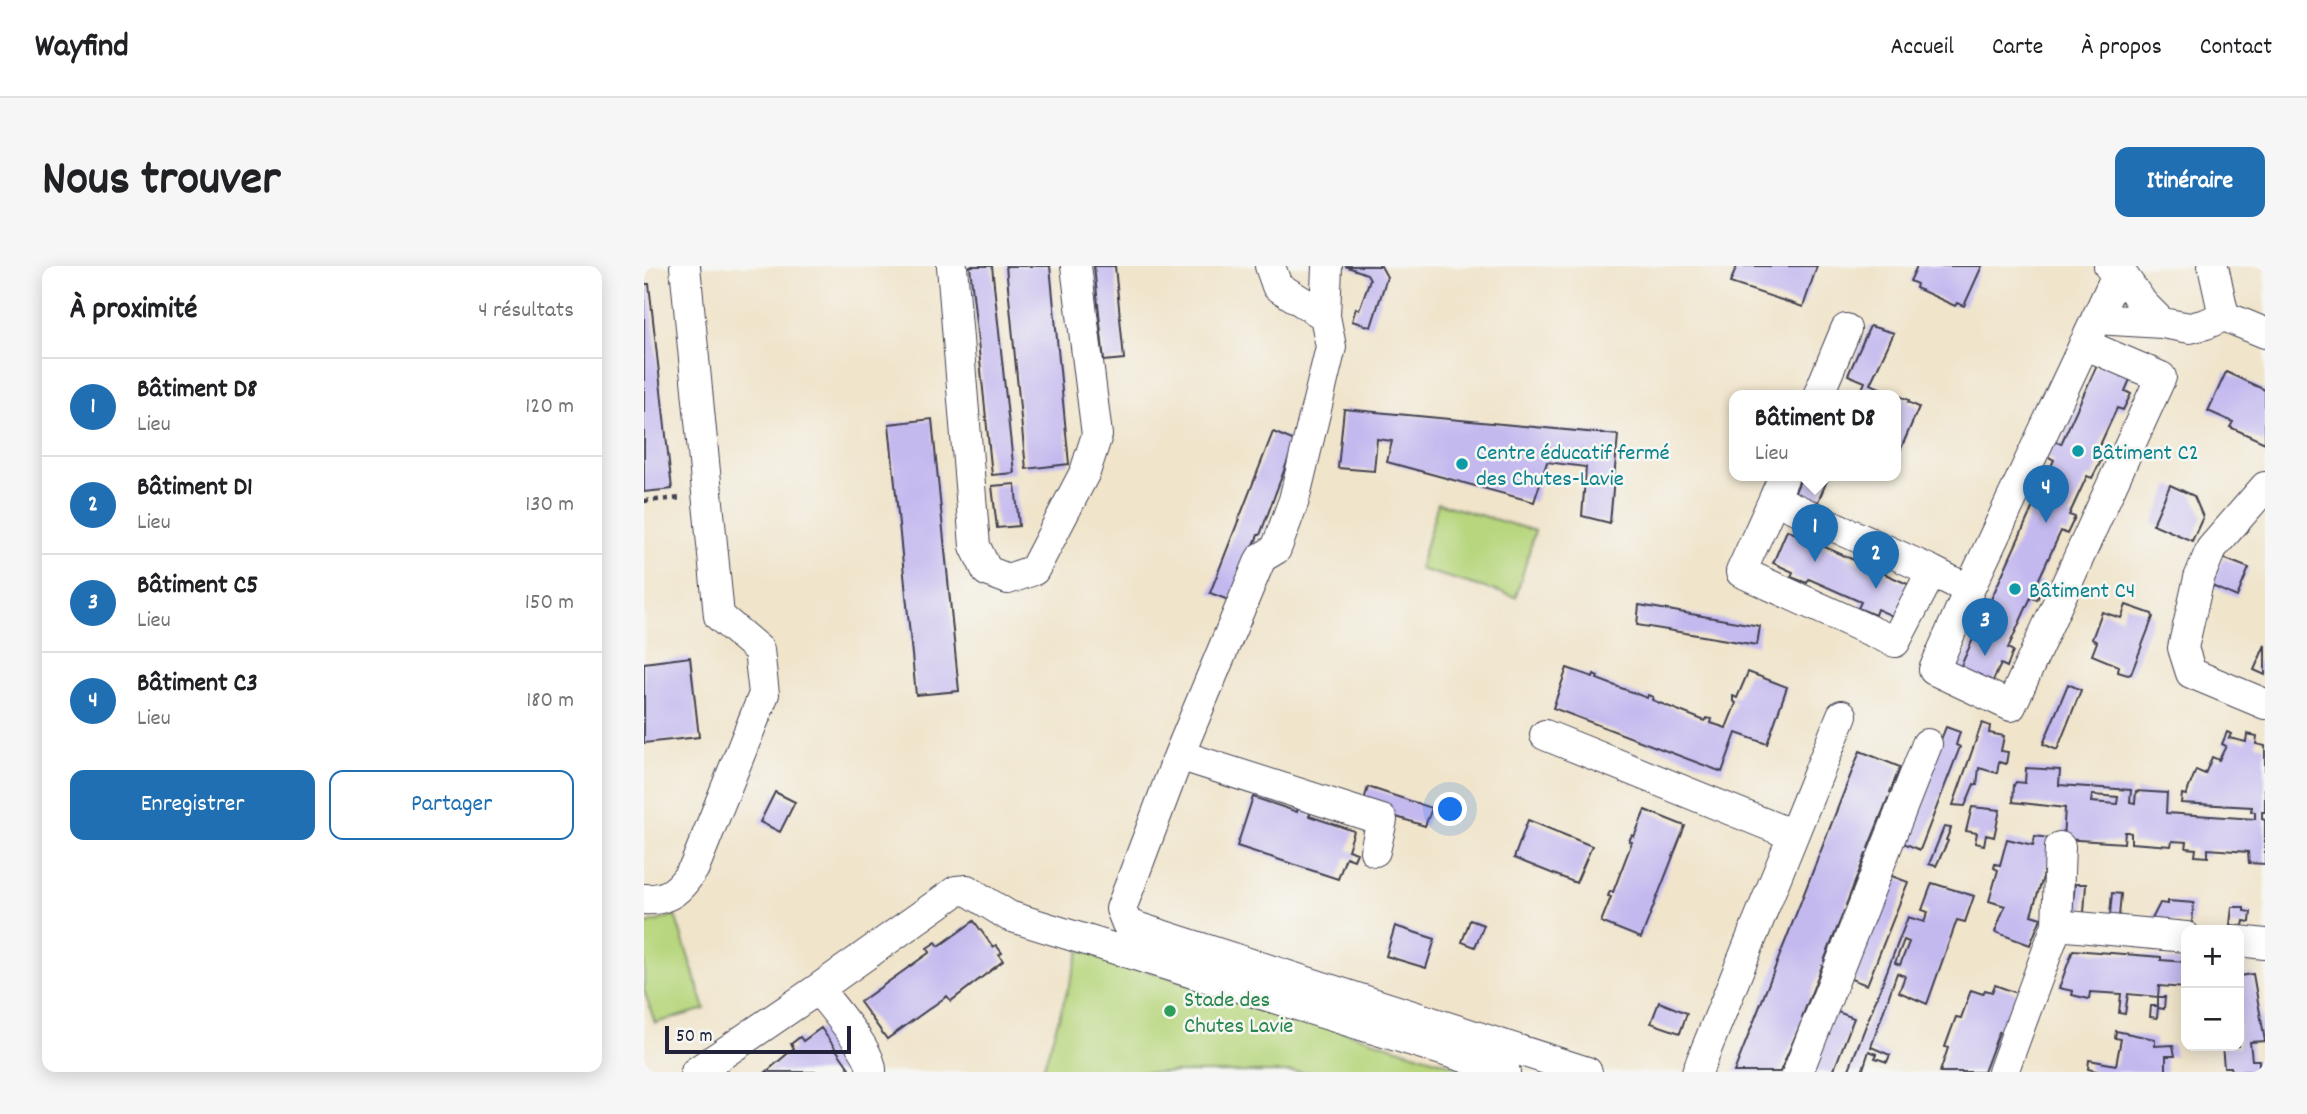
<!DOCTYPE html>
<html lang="fr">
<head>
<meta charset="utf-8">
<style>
  :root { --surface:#fff; --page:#f6f6f6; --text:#202124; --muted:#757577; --line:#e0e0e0; --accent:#1f6fb2 }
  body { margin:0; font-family:Dekko,sans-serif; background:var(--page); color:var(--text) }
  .controls { position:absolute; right:21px; bottom:21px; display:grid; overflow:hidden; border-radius:14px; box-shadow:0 4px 18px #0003 }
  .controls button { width:63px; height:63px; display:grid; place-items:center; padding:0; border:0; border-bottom:2px solid var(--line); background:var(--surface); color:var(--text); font:35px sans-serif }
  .scale { position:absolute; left:21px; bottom:18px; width:186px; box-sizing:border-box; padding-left:7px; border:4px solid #22223b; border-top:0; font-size:19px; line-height:24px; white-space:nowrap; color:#22223b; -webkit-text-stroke:5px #f6f6f2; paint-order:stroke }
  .you { position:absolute; left:807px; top:544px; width:24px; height:24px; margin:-18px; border:5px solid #fff; border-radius:50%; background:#1a73e8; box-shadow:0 0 0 10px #1a73e833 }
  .badge { display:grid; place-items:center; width:46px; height:46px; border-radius:50%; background:var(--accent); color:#fff; font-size:23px; font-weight:700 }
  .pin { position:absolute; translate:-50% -58px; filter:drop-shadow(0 2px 4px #0008) }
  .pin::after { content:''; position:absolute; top:37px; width:24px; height:21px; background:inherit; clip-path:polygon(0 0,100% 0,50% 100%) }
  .popup { position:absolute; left:1085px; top:124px; width:172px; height:91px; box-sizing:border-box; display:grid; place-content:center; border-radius:14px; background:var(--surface); filter:drop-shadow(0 2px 5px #0005); font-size:23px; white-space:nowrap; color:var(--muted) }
  .popup b { font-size:26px; color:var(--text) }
  .popup::after { content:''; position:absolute; left:50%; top:100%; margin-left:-14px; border:14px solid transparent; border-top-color:var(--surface) }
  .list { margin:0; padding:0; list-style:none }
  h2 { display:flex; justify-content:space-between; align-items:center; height:91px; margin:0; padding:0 28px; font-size:30px }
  h2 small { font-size:23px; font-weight:400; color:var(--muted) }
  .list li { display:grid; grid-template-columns:46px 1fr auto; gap:21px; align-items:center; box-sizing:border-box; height:98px; padding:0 28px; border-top:2px solid var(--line) }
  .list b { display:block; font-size:26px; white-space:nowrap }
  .list p { margin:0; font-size:23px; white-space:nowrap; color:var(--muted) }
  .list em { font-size:23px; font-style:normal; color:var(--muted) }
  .actions { display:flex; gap:14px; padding:21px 28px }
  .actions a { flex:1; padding:16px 0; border:2px solid var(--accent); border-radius:14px; text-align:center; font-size:24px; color:var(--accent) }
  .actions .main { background:var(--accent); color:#fff }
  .map { position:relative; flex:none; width:1621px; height:806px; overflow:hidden; border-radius:14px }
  header { display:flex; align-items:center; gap:42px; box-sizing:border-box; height:98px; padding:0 35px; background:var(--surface); border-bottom:2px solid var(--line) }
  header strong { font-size:33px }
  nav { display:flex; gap:38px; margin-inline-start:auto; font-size:24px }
  .intro { display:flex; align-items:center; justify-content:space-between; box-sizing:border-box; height:168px; padding:0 42px }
  h1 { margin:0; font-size:49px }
  .button { padding:18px 32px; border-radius:14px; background:var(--accent); color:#fff; font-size:24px; font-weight:700 }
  main { display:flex; gap:42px; padding:0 42px }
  aside { flex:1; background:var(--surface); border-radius:14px; box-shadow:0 4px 18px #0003 }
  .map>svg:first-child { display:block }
</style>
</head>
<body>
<header>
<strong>Wayfind</strong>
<nav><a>Accueil</a><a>Carte</a><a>À propos</a><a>Contact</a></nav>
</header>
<div class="intro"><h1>Nous trouver</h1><a class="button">Itinéraire</a></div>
<main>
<aside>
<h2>À proximité<small>4 résultats</small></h2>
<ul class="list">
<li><span class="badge">1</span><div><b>Bâtiment D8</b><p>Lieu</p></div><em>120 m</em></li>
<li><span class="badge">2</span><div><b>Bâtiment D1</b><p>Lieu</p></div><em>130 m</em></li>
<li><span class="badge">3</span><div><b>Bâtiment C5</b><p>Lieu</p></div><em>150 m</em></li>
<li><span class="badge">4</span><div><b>Bâtiment C3</b><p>Lieu</p></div><em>180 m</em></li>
</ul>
<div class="actions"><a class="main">Enregistrer</a><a>Partager</a></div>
</aside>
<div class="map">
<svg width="1621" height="806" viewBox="0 0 1621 806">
  <rect width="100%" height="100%" fill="#f6f6f2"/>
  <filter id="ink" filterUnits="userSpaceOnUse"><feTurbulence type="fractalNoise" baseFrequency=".0143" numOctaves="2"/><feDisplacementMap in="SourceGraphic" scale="14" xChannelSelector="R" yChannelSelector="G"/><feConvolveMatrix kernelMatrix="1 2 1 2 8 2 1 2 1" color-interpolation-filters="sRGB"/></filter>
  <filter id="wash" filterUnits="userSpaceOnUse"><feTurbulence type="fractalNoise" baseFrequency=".00686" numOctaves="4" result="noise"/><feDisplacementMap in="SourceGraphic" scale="28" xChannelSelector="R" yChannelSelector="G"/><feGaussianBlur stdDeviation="1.57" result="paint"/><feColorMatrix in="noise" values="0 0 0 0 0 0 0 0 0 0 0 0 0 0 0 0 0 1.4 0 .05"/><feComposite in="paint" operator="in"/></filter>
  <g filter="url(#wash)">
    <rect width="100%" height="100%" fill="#f0e4ca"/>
    <!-- green -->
    <path fill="#b7d67d" stroke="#6c7c5c" stroke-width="2" d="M794,237L891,265L872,331L775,303Z
      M31,649L61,743L11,757L0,724V659Z
      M436,684L831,806H398Z"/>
    <g id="blocks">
      <!-- building -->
      <path fill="#c4b9ef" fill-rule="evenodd" d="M326,0H348L370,207L348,209Z
        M362,0H406L425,198L382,203Z
        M450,0H471L480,93L460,95Z
        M701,0H737L743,11L727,61L708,55L712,42L715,44L726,13L723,8Z
        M1093,0H1173L1159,41L1086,17Z
        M1273,0H1338L1320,40L1313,37L1311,40L1272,22L1273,18L1266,15Z
        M0,18H5L28,223L0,226Z
        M1226,60L1250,67L1226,118L1265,134L1264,136L1275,141L1252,194V130H1215L1221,116L1204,109Z
        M1457,90L1490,104L1481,125L1487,128L1479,144L1473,142L1450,192L1457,195L1448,212L1443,210L1425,249L1431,251L1423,268L1417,265L1394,315L1400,317L1393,334L1387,331L1364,382L1369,385L1363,401L1357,398L1347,419L1315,404L1410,194L1403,190L1410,175L1417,178Z
        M1582,106L1621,124V177L1586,161L1589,156L1564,145Z
        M700,143L974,169L966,257L938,250L942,201L903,196L890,236L743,196L748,175L733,173L730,205L694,202Z
        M288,153L315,425L272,429L245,158Z
        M629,166L651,175L616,269H614L587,335L566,327Z
        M1158,210H1185L1173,238L1150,228Z
        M371,218L375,260L353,262L348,220Z
        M1526,219L1550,230L1559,251L1548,275L1509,258Z
        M1143,264L1268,320L1253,352L1233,343L1231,349L1214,342L1217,336L1165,313L1163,317L1147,311L1149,306L1129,297Z
        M1579,292L1605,302L1593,331L1568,320Z
        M995,339L1116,360L1113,379L993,359Z
        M1482,339L1508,348L1509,351L1487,408L1484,409L1474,406L1475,400L1448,389L1453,376L1448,373L1458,346L1477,352Z
        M1621,379V409L1610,404Z
        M46,391L55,471L0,477V397Z
        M923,402L949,411L950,408L954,410L953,413L1003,432L1004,429L1009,431L1008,434L1061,455L1063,452L1068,453L1067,457L1082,462L1092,437L1089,435V430L1093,432L1104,406L1143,421L1123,478L1092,467L1078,506L909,442Z
        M1424,418L1437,424L1413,484L1399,478Z
        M1338,457L1346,460L1345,467L1360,470L1357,485L1364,486L1362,498L1355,496L1353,507L1335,502L1333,519L1330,518L1321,540L1309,539Z
        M1302,461L1316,466L1312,479L1316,481L1276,584L1257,576Z
        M1583,466L1587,468L1585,472L1602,476L1603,468L1613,470L1612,478L1621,480V546H1618V553L1621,554V598L1605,597L1604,586L1564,583V591L1551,590L1552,583L1542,582L1543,576L1528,575L1527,580L1487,577V567L1484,566H1481L1480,577L1419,573L1421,542L1369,536L1370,519L1372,516L1381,517L1382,502L1416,504L1415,519L1487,524L1486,536L1491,537L1492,525L1523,527L1522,547L1611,553V546L1607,545L1608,541L1537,537L1538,528L1542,529L1552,504L1561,508L1568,491L1575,494L1582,480L1578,478ZM1448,529L1474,531L1473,538L1447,536Z
        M1216,485L1256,501L1246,526L1249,528L1247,533L1244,532L1224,582L1227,584L1226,589L1222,588L1202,639L1205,641L1203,645H1200L1180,695L1183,696L1181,702L1178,700L1158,751L1161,753L1159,758L1157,757L1136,806H1090Z
        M724,521L788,542L781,560L718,540Z
        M131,526L151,536L136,566L116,556Z
        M609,531L653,546L655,540L668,544L665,550L710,565L704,584L713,587L710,594L702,591L694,613L593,580Z
        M1328,541L1356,544L1350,571L1342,569L1340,579L1331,577L1333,567L1322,565Z
        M1001,544L1041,560L997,672L957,656L967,631L964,630L966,625L969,626L988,576L985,575L988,569L990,571Z
        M884,554L948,580L932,617L870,592Z
        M1300,561L1307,562L1302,574L1304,575L1292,600L1285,598Z
        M1391,570L1411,573L1387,649L1397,652L1386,679L1351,666L1361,640L1345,635L1354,604L1350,602L1351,598L1356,599L1363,573L1389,579Z
        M1245,609L1264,616L1223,719L1204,712Z
        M1288,617L1330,630L1321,656L1313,654L1283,738L1255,726L1261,710L1253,707L1227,781L1246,789L1243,796L1231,792L1233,788L1225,785L1218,806H1204L1264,651L1280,656L1284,646L1278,644ZM1260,674L1265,676L1256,699L1251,697Z
        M1431,618H1442L1440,647L1428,646Z
        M1468,627L1477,628L1475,650L1466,649Z
        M1524,635L1550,637L1548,657L1508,653L1516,637L1524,638Z
        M1588,641H1600V645L1607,646L1606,656L1600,655L1599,660L1586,659Z
        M826,654L840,659L831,681L818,676Z
        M330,655L349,681L352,679L358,687L355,689L359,695L307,735L303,730L243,773L216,736L286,686L283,682L292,676L295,680Z
        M751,660L791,673L782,702L742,690Z
        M1429,684L1517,691V694L1542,696V722L1515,720L1514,731L1484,728L1481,748L1475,747L1477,728L1446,726L1445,733L1428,729L1429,725L1415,722Z
        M1609,708L1621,775L1606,776L1608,794H1615V805L1588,806L1587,801H1580L1578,780H1595V710Z
        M1351,719L1373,727L1358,767L1355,766L1340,806H1296L1304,782L1301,781L1312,751L1317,752L1327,724L1339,728L1341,724L1348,726Z
        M1514,731H1521L1520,743L1514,742L1513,752L1506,751L1507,740H1514Z
        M1015,736L1043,747L1036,767L1007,757Z
        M1191,745L1210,752L1189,806H1168Z
        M177,762L205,802L199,806H122L150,782L147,778L156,771L159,775Z
        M1472,765L1511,773V780L1529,779L1531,790H1522V806H1456L1444,803L1445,794L1472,799L1477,773L1471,772Z"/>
    </g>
  </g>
  <g filter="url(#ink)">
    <use href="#blocks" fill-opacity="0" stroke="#413f50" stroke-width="2"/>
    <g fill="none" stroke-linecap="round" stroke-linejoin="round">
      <!-- minor casing -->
      <g stroke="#413f50" stroke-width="32">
        <path id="minor" d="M308,0L331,280L343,305L364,313L390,304L441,206L453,169L432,0
          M626,0L633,20L681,50
          M683,0L681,50L687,81L650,234L632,283L617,292L535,489L477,643L483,658L943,806
          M1465,0L1475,4L1499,38L1518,57
          M1569,0L1580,50
          M1580,50L1621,67
          M1452,53L1518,57L1546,62L1562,58L1580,50
          M1174,130L1202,63
          M1140,210L1130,233L1288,305L1325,324L1477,0
          M1621,221L1567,283L1555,312L1539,382L1547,407L1621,438
          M1130,233L1097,306L1251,376L1288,305
          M1325,324L1290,404L1367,440L1517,111L1440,78
          M901,469L1149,569
          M535,489L738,554L731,585
          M0,633C26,635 37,622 50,602L120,428L115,384L75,350L41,0
          M1413,659L1416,581
          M1595,675L1621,678
          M174,723C186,739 230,788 227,806
          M52,806L174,723L312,625L323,624L365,650L856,802L861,806
          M1053,806L1198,449
          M1154,806L1283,478
          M1359,806L1413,659L1542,671"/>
      </g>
      <!-- path -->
      <path stroke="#413f50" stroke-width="4.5" stroke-dasharray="5 5" stroke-linecap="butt" d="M0,235L38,232"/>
      <!-- minor -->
      <use href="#minor" stroke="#fff" stroke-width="30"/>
    </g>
  </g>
  <!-- markers -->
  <g fill="#0f9aa8" stroke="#f6f6f2" stroke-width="2.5">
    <circle cx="1434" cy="185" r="7"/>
    <circle cx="818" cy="198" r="7"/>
    <circle cx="1371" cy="323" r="7"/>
  </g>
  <circle fill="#2e9e5b" stroke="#f6f6f2" stroke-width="2.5" cx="526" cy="745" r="7"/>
  <g text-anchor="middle" stroke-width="5" stroke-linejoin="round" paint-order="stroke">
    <!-- culture labels -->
    <g font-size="23" fill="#0d838f" stroke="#f6f6f2" text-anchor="start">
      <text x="832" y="193">Centre éducatif fermé<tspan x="832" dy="26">des Chutes-Lavie</tspan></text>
      <text x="1448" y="193">Bâtiment C2</text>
      <text x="1385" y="331">Bâtiment C4</text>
    </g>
    <!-- leisure labels -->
    <g font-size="23" fill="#27864d" stroke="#f6f6f2" text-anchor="start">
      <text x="540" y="740">Stade des<tspan x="540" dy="26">Chutes Lavie</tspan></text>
    </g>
  </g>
</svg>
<div class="controls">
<button>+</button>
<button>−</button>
</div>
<div class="scale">50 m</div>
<div class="you"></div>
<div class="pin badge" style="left:1171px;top:296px">1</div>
<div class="popup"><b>Bâtiment D8</b>Lieu</div>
<div class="pin badge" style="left:1232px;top:323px">2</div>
<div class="pin badge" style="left:1341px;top:390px">3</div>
<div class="pin badge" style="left:1402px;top:257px">4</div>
</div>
</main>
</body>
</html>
